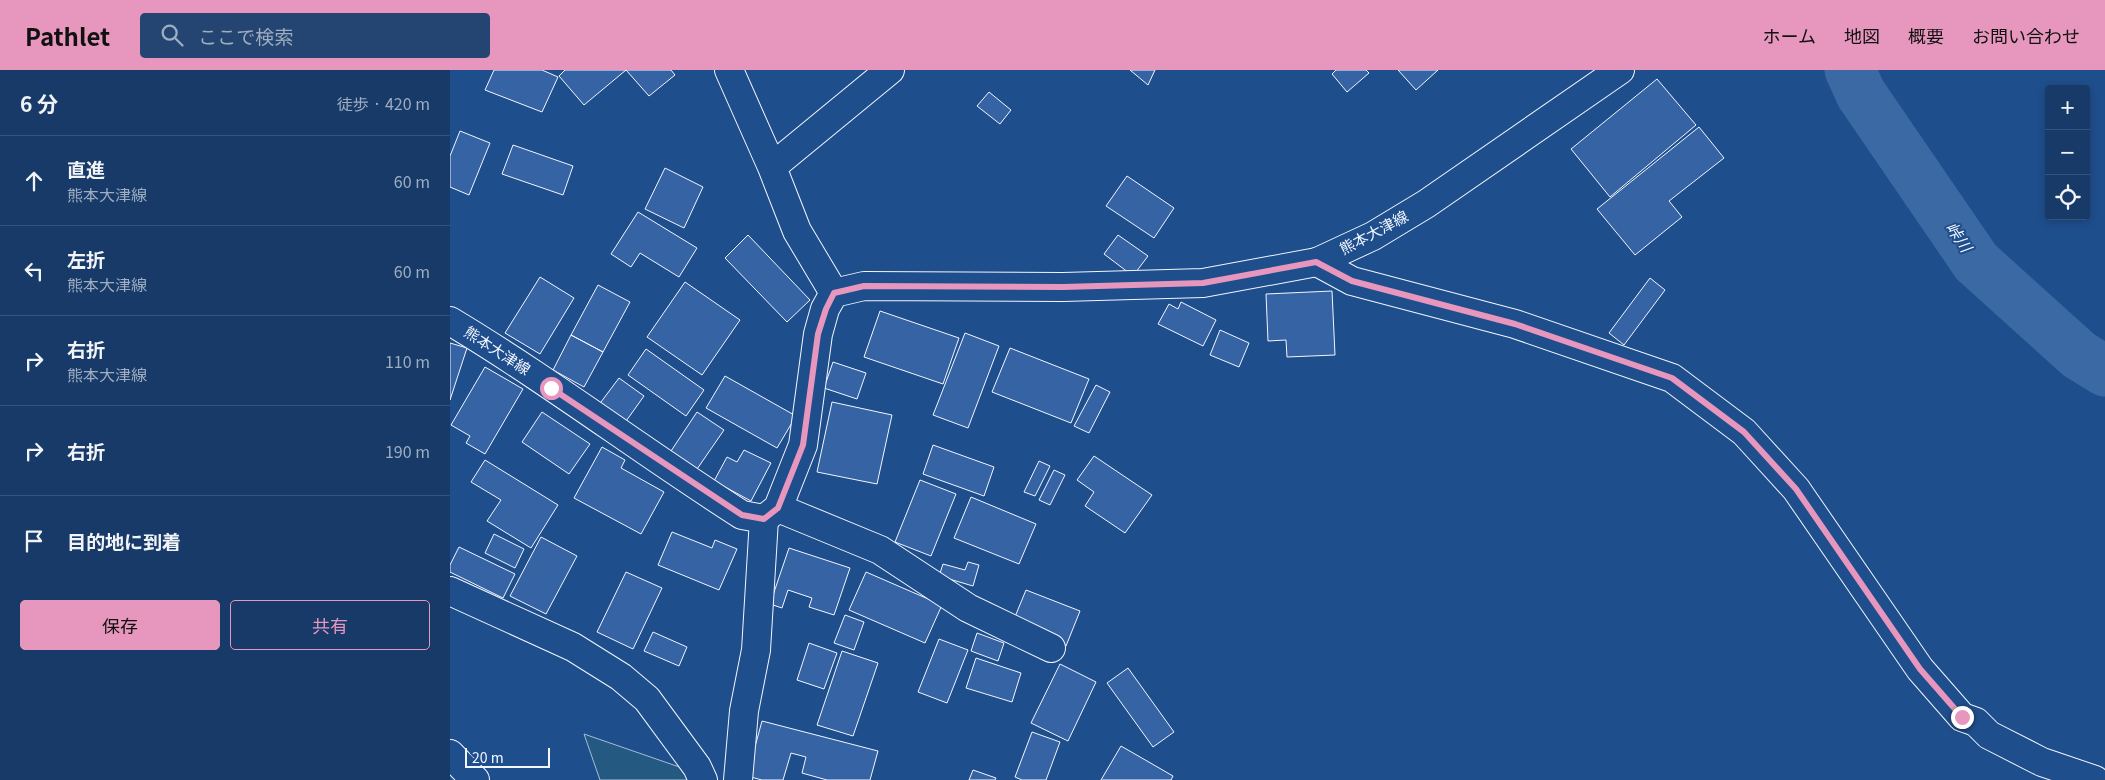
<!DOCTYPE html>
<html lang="ja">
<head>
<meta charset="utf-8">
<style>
  :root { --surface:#173a69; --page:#244571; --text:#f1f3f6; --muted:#9eadc0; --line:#36547d; --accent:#e797bd }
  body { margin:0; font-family:Georgia,"Noto Sans JP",serif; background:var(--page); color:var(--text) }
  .controls { position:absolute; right:15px; top:15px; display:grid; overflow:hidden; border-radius:5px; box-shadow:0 2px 8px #0003 }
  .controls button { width:45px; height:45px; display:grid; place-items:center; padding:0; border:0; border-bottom:1px solid var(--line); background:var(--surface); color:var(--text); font:25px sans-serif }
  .scale { position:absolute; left:15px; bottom:12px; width:85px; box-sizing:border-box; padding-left:5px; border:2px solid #f2f6ff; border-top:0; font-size:14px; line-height:18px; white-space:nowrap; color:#f2f6ff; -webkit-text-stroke:4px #1f4e8c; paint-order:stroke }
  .stop { position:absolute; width:15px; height:15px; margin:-11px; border:4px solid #e797bd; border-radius:50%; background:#fff }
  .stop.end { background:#e797bd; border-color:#fff; box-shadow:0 1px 5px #0008 }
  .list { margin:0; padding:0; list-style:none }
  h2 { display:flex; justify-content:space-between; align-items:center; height:65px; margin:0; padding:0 20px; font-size:21px }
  h2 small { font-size:16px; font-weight:400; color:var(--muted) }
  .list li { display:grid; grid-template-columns:32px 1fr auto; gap:15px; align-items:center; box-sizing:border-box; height:90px; padding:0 20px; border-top:1px solid var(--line) }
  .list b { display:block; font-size:19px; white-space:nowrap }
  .list p { margin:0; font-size:16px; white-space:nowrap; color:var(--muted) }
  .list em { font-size:16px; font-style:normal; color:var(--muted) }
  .actions { display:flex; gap:10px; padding:15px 20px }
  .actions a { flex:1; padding:11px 0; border:1px solid var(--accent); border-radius:5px; text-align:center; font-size:18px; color:var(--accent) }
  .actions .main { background:var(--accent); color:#111 }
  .icon { flex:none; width:28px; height:28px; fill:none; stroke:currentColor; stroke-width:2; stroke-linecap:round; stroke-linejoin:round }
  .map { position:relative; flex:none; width:1655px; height:710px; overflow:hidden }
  header { display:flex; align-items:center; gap:30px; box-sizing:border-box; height:70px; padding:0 25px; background:var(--accent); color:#111 }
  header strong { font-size:24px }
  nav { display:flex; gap:28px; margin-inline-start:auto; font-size:18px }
  .search { width:350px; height:45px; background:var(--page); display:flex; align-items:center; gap:12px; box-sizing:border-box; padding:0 18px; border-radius:5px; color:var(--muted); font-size:19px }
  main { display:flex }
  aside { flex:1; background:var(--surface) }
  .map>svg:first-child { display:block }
</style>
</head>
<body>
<header>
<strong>Pathlet</strong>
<div class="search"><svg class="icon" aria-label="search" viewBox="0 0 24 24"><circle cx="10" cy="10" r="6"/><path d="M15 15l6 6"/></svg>ここで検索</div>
<nav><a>ホーム</a><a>地図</a><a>概要</a><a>お問い合わせ</a></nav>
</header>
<main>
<aside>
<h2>6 分<small>徒歩 · 420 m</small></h2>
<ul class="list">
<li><svg class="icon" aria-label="ahead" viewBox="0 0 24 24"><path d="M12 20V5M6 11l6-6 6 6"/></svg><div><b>直進</b><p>熊本大津線</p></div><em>60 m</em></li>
<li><svg class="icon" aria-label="left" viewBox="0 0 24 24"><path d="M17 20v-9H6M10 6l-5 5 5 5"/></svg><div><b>左折</b><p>熊本大津線</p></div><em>60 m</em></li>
<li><svg class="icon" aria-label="right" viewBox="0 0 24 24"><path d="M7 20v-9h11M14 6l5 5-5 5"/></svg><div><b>右折</b><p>熊本大津線</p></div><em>110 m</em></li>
<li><svg class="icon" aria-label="right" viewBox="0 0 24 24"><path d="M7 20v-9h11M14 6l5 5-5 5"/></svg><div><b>右折</b></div><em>190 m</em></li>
<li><svg class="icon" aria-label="arrive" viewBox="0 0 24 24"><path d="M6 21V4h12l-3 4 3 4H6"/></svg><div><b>目的地に到着</b></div></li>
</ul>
<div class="actions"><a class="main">保存</a><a>共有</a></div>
</aside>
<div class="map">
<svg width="1655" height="710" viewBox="0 0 1655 710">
  <rect width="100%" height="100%" fill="#1f4e8c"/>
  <!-- green -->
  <path fill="#245a82" stroke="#a8bbd7" d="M134,664L267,710H150Z"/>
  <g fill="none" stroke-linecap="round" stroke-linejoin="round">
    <!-- river -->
    <path stroke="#3b69a3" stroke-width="51" d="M1400,0L1411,24L1526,192L1629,285L1655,301"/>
  </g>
  <!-- building -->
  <path fill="#3563a3" stroke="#f2f6ff" d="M44,0H92L108,7L92,42L35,20Z
    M115,0H221L225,5L199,26L176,0L134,35L109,6Z
    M680,0H705L698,15Z
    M886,0H916L919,3L897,22L882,4Z
    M948,0H988L966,20Z
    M1207,9L1246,55L1160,127L1121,79Z
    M539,22L561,40L550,54L527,36Z
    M1249,57L1274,88L1219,131L1232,147L1185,185L1147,139Z
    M10,61L40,73L19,125L0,117V86Z
    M63,75L123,96L113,125L52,104Z
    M215,98L253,117L234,158L195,139Z
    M677,106L724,138L704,168L656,136Z
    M188,142L247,178L229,207L190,183L181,197L161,184Z
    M298,165L360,230L337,252L275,188Z
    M668,165L698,186L683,206L654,184Z
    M90,207L124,228L90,284L55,263Z
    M1200,208L1215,220L1174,275L1159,263Z
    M235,212L290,250L252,305L197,267Z
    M148,215L180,232L153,282L121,265Z
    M882,221L885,285L837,287L836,270L818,271L816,224Z
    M731,232L766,250L753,276L708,254L719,234L728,239Z
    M430,241L509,268L493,314L414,287Z
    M770,260L799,273L789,297L760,285Z
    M515,263L549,276L518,358L483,345Z
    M121,265L153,282L134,317L103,300Z
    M0,273L17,278L0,330Z
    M560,278L639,309L621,353L542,322Z
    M196,279L254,320L236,346L178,305Z
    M383,292L416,303L407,329L374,318Z
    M35,297L73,319L35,384L16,373L20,366L1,355Z
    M275,306L346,346L327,378L256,338Z
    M169,308L194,326L174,354L148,336Z
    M646,315L660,322L639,363L624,356Z
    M382,332L442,345L427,414L367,402Z
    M92,342L140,374L119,404L72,372Z
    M247,342L274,360L245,402L219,384Z
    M483,375L544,397L534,426L473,404Z
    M152,377L175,390L171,398L214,422L191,464L124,428Z
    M294,380L321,393L301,431L264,411L277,387L287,392Z
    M644,386L702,425L675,463L635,436L644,422L627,410Z
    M35,390L108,435L81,478L37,451L51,430L21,412Z
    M589,391L600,396L585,426L574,422Z
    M604,400L615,405L600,435L589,430Z
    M470,410L506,424L481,486L445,472Z
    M521,427L586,454L569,494L504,468Z
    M222,462L262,478L265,470L287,479L269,520L208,495Z
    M44,464L74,479L65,498L35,483Z
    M91,467L127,486L96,544L60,526Z
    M9,477L65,504L53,528L0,502V495Z
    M339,478L400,498L384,545L359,537L362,528L338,520L332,538L320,534Z
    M518,492L529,495L523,516L489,506L493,494L515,500Z
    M176,502L212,518L183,579L147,562Z
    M416,502L492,535L475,573L399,540Z
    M576,520L630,541L616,576L562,554Z
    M395,545L414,552L404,580L384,573Z
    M203,562L237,577L229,596L194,581Z
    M527,563L554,573L548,591L521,581Z
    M489,569L518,580L497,633L468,622Z
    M359,573L387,583L374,619L347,610Z
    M392,581L428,593L403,666L367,655Z
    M526,588L571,603L562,632L516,618Z
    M610,594L646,612L618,671L581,653Z
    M678,598L724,662L703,677L657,613Z
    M312,651L428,681L420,710H377L352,703L356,687L341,683L333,710H312L297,706Z
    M582,662L610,672L596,710H572L565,707Z
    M671,676L723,706L721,710H651Z
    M523,700L546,708L545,710H519Z"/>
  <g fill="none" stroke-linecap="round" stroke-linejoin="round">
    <!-- minor casing -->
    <g stroke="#f2f6ff" stroke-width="30">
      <path id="minor" d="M279,0L322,97L347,161L384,223
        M322,97L440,0
        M867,192L902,211L1065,254L1222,308L1294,362L1346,419L1470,599L1512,647L1526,652L1539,665L1592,692L1645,710
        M328,438L430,480L518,538L601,578
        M0,521L123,577L171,607L197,629L247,697L253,710
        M0,684L25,710
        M288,710L294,641L306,580L314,449"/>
    </g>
    <!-- major casing -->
    <g stroke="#f2f6ff" stroke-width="30">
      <path id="major" d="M0,251C100,311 193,382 292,445L314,449L328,438L353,375L368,264L375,239L384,223L414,216L613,217L753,213L867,192L923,166L976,134L1170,0"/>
    </g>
    <!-- minor -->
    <use href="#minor" stroke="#1f4e8c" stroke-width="28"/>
    <!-- major -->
    <use href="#major" stroke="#1f4e8c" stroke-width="28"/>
  </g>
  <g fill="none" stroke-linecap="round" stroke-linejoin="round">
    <!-- route -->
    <path stroke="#e797bd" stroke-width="6" d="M101,318L292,445L314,449L328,438L353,375L368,264L376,239L384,223L414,216L613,217L753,213L866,192L902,211L1065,254L1222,308L1294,362L1346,419L1470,599L1512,647"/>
  </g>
  <g text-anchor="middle" stroke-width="4" stroke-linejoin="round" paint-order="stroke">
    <!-- street labels -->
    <g font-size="15" fill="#f2f6ff" stroke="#1f4e8c">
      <text transform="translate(924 163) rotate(-28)" y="5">熊本大津線</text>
      <text transform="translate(47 281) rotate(33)" y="5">熊本大津線</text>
    </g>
    <!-- water labels -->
    <g font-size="16" font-style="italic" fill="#f2f6ff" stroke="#1f4e8c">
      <text transform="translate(1509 167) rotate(56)" y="6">峠川</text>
    </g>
  </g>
</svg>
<div class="controls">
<button>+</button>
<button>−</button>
<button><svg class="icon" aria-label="locate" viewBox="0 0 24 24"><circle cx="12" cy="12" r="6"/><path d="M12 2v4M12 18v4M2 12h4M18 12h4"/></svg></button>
</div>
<div class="scale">20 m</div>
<div class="stop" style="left:101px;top:318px"></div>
<div class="stop end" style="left:1512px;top:647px"></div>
</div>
</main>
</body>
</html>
